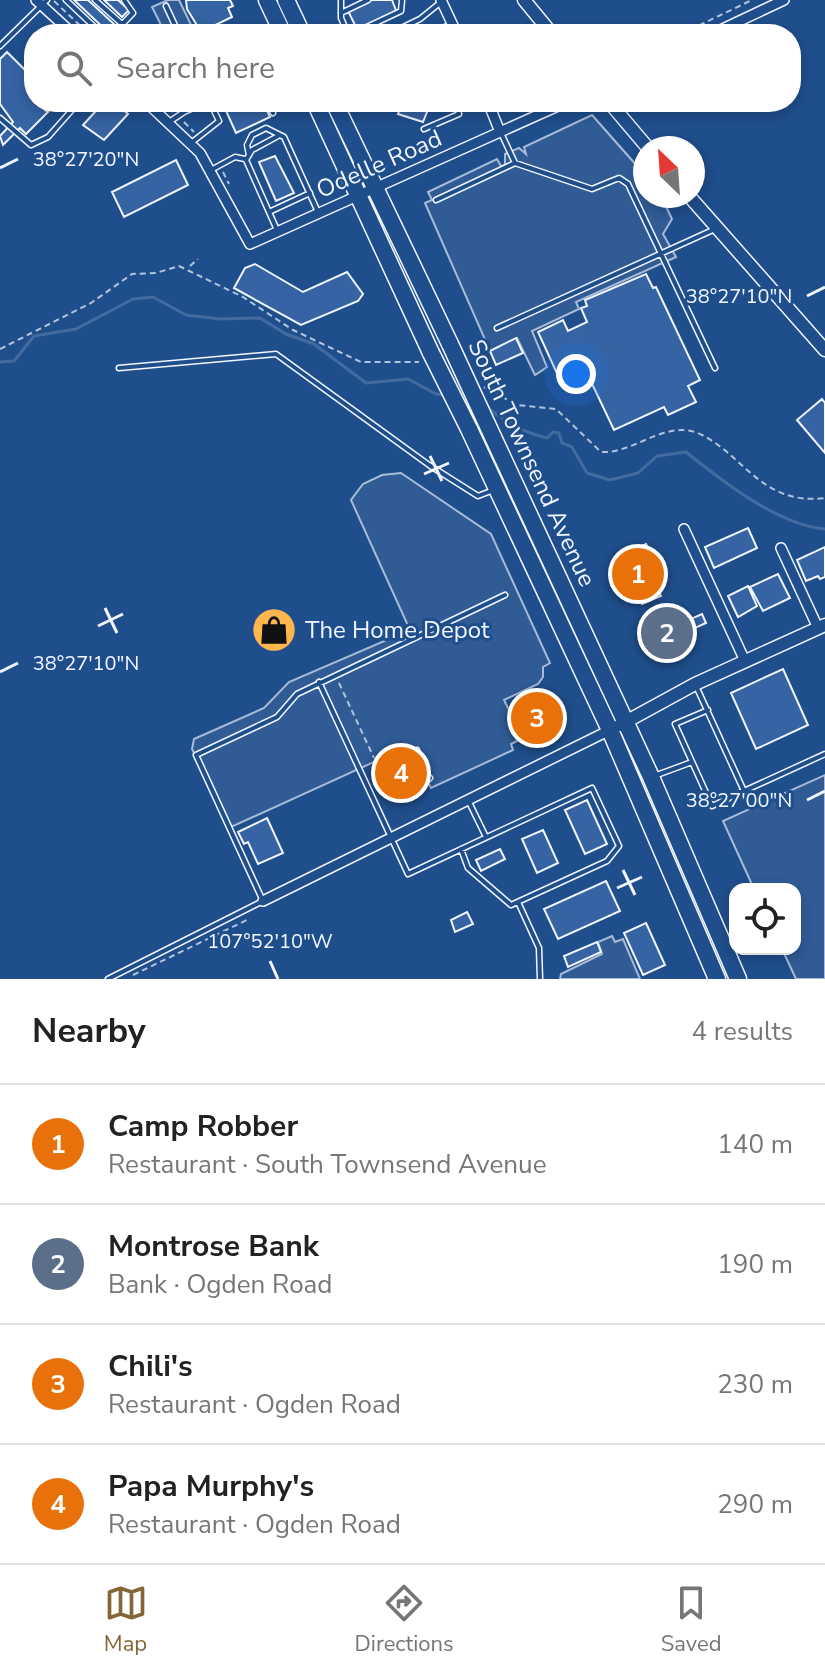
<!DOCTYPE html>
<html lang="en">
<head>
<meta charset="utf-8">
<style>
  :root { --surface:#fff; --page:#f2f2f2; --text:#222; --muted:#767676; --line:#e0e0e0; --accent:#856535 }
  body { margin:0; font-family:"Nunito Sans",sans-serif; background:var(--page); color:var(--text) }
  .controls { position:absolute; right:24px; bottom:24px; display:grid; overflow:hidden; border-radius:16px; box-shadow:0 4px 12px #0003 }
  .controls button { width:72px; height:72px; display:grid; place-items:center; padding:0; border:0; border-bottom:2px solid var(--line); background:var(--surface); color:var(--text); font:40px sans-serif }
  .compass { position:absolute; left:633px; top:136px; width:72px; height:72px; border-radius:50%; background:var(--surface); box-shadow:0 4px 12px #0003; rotate:335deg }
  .you { position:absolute; left:576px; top:374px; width:28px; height:28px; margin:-20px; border:6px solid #fff; border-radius:50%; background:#1a73e8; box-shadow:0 0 0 12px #1a73e833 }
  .badge { display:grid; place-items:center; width:52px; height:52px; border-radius:50%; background:var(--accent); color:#fff; font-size:26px; font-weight:700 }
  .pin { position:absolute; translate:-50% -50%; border:4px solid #fff; box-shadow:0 2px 8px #0006 }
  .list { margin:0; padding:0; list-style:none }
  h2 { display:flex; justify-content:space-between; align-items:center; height:104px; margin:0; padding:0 32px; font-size:34px }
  h2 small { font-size:26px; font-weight:400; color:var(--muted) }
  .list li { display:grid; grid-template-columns:52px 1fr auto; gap:24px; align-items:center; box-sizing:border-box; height:120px; padding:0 32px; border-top:2px solid var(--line) }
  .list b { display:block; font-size:30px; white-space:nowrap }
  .list p { margin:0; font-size:26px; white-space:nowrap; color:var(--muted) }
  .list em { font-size:26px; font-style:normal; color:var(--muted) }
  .icon { flex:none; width:44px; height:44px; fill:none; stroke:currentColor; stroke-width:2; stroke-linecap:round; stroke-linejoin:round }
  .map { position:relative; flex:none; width:825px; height:979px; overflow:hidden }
  .search { position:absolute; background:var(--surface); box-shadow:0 4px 12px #0003; left:24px; right:24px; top:24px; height:88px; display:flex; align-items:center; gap:20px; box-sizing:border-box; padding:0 28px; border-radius:32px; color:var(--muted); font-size:30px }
  .sheet { height:584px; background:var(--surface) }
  nav { display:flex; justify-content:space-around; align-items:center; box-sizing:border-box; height:112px; border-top:2px solid var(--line); background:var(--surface); font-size:22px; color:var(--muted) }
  nav a { display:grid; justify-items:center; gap:4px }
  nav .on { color:var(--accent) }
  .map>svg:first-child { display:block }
</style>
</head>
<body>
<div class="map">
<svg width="825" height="979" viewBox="0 0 825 979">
  <rect width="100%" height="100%" fill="#1f4e8c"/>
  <!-- built -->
  <path fill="#305b95" stroke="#a8bbd7" stroke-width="2" d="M168,0H179L194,31L171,34V28L164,31L152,7Z
    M592,115L645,175V196H661L672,219L663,234L676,257L576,302L579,309L532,331L547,367L535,375L517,338L490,351L425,203L432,200L428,192L497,159L501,166L505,165V154L519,148L526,154L524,147Z
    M401,473L491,534L550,663L543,667V677L538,684L504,700L523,738L511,744L513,750L431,788L425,776L417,780L408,762L415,758L409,746L231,827L192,749L194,739L264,708L289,682L410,630L351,500L363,484L382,475Z
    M825,775V979H796L782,949H795V889H754L723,821Z
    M612,936L615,942L623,939L640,979H560L561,974L602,954L598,942Z"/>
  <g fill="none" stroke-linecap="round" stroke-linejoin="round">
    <!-- stream -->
    <path stroke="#446ba0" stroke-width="3" d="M0,362L14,361L34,336L76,329L133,299L153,297L186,315L220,319L260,318L286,334L314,344L366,383L408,379L436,394L446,395
      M487,407C505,422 524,433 547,438L553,432L559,433L562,443L572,447L587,473L610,480L638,473L657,456L686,452C722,481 778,525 825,529"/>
  </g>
  <!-- building -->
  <path fill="#3563a3" stroke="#f2f6ff" stroke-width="2" d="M74,0H88L115,25L108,32Z
    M104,0H118L129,10L122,17Z
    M186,0H230L233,6L228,8L232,17L201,32L187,9Z
    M372,0H392L397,13L358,31L348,11Z
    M7,52L25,70L26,80L34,78V88L31,90L34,102L48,112L26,134L20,128L3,145L0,136L13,122L0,104V59Z
    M104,102H115L128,114L104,140L83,125Z
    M222,102H263L270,117L236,133Z
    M388,102H431L423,122L398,114L400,108Z
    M275,156L294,193L276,201L259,162Z
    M176,160L188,185L124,217L112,192Z
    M255,264L303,292L347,272L363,294L358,301L301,325L234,288L245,268Z
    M646,274L653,288L656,287L700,380L688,386L696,402L668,415L664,407L614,430L585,369L560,380L538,332L563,320L568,331L587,322L581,308L587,306L585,300Z
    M516,338L523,353L496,365L490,351Z
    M822,399L825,403V453L797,420Z
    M748,528L757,548L714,568L705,547Z
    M646,544L657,569L650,572L661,596L642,604L619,556Z
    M825,547V577L820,579L818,576L806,581L797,560Z
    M778,574L790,598L763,611L750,587Z
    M748,586L757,606L738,617L728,596Z
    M702,614L706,623L677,636L682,648L661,658L648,629L668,617L673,627Z
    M783,669L808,725L756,749L731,693Z
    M542,699L556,726L538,736L536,731L529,734L518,710Z
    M403,761L414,784L399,791L391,767Z
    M587,800L607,844L585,854L565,810Z
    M267,818L283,853L258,864L248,842L244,844L238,832Z
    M543,830L558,863L537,873L522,839Z
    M500,849L505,859L481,871L476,860Z
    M606,881L620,911L558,939L544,909Z
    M467,912L473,924L455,932L451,920Z
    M646,923L665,965L643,975L624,933Z
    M597,942L601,952L568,967L564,956Z"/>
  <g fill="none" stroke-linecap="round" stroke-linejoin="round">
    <!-- lane casing -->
    <g stroke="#f2f6ff" stroke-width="7">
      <path id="lane" d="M66,0L102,34
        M95,0L122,24
        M341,0V18L348,34
        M166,6L179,34
        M341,13L368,0
        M113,34L133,13L124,0
        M352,34L401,11L402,0
        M389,34L420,19L441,2
        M426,34L450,25
        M0,46L47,0
        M268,102L273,113
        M184,112L207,102
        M0,118L31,145L48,137L79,102
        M169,122L184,112L179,102
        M424,129L459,114L456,102
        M501,133L515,163
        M191,143L219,121L210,102
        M249,155L247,145L252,135L266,128L284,137L318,212
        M211,170L235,157L245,159
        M436,200L515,163L592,189L619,178L628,184L715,368
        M269,212L310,193
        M277,230L246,160L252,150L278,136
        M497,328L715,229
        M119,368L276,354L429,465L478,496L491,491
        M319,682L408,874L592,788L619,846L607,861L511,905L468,868L461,849
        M696,686L744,791L712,806L675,724L708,710
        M417,750L387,764L385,770L395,792L407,797L430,778
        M654,776L692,762
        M744,791L825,754
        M468,800L486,837
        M518,902L539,948L540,979
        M108,979L263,901L196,755L277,717L297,694L505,595"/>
    </g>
    <!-- street casing -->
    <g stroke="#f2f6ff" stroke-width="12">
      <path id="street" d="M36,0L73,34
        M441,0L457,34
        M712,34L784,0
        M146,102L200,153L250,244L567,102
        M488,102L500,132
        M684,529L745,661
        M781,548L818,628
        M263,901L610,730"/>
    </g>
    <!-- secondary casing -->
    <g stroke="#f2f6ff" stroke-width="15">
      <path id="secondary" d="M524,0L552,34
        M609,102L648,148
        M689,196L825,350
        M620,725L695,684L825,625"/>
    </g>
    <!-- highway casing -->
    <g stroke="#f2f6ff" stroke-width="19">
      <path id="highway" d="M267,0L283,34
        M286,0L302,34
        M315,102L431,353
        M334,102L450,344
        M469,429L610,730L717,979
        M493,437L651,777L738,979"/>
    </g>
    <!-- path -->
    <path stroke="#b3c4dc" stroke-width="2" stroke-dasharray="6 4" stroke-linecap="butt" d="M54,1L89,34
      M681,34L752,0
      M163,102L173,112
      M184,122L194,132
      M382,169L391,164
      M223,172L229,184
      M190,266L198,259
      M0,349L91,303L132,274L156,273L179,266L243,297L293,330L361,362H419
      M484,387L517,405L556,409L601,452C635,454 667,417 702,435C744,456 763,506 825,498
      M339,683L374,758
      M133,975L249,919"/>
    <!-- lane -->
    <use href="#lane" stroke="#1f4e8c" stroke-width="4"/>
    <!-- street -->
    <use href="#street" stroke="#1f4e8c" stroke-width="9"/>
    <!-- secondary -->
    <use href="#secondary" stroke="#1f4e8c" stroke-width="12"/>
    <!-- highway -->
    <use href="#highway" stroke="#1f4e8c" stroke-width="16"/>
    <!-- highway-bridge casing -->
    <g stroke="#f2f6ff" stroke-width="19" stroke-linecap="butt">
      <path id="highway-bridge" d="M450,344L493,437
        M431,353L469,429"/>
    </g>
    <!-- highway-bridge -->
    <use href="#highway-bridge" stroke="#1f4e8c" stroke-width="16"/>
  </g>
  <!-- ticks -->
  <path fill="none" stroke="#f2f6ff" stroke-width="3" d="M0,168L18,159M807,296L825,287M430,456L442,481M424,474L449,463M105,608L117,633M98,626L123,614M0,672L18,663M807,800L825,791M623,870L635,895M617,888L642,877M270,961L278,979"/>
  <!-- icons -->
  <defs>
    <g id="shop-disc" transform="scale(2.3)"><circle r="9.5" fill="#ffb74d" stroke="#1f4e8c"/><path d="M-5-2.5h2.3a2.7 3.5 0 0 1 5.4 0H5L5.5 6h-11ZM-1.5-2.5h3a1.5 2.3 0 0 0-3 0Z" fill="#111"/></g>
  </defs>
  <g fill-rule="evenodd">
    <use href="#shop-disc" x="274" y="630"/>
  </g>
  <g text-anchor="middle" stroke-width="6" stroke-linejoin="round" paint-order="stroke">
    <!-- street labels -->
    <g font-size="24" fill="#f2f6ff" stroke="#1f4e8c">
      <text transform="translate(379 164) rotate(-24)" y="8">Odelle Road</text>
      <text transform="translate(532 463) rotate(65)" y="8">South Townsend Avenue</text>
    </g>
    <!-- poi labels -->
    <g font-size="24" fill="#f2f6ff" stroke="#1f4e8c" text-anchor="start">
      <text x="305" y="638">The Home Depot</text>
    </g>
  </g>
  <g font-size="20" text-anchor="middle" fill="#f2f6ff" stroke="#1f4e8c" stroke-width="6" stroke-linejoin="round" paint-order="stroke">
    <text x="86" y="166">38°27'20"N</text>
    <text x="739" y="303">38°27'10"N</text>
    <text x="86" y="670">38°27'10"N</text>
    <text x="739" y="807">38°27'00"N</text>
    <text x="270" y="948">107°52'10"W</text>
  </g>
</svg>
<div class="controls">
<button><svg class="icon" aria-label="locate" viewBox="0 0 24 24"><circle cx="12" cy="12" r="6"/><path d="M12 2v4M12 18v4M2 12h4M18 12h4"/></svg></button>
</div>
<svg class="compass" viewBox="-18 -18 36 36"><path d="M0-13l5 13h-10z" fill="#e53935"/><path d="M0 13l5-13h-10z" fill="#767676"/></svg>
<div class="you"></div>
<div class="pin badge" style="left:638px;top:574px;background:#e8710a">1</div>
<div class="pin badge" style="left:667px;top:633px;background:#5c6f8a">2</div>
<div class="pin badge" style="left:537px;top:718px;background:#e8710a">3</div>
<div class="pin badge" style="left:401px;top:773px;background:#e8710a">4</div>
<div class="search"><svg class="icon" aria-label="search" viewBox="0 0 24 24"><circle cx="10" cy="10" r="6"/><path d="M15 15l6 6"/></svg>Search here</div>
</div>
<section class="sheet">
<h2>Nearby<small>4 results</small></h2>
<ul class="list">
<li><span class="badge" style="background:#e8710a">1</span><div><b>Camp Robber</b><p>Restaurant · South Townsend Avenue</p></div><em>140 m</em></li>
<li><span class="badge" style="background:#5c6f8a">2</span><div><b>Montrose Bank</b><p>Bank · Ogden Road</p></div><em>190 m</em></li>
<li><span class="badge" style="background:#e8710a">3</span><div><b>Chili's</b><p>Restaurant · Ogden Road</p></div><em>230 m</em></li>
<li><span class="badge" style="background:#e8710a">4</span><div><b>Papa Murphy's</b><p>Restaurant · Ogden Road</p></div><em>290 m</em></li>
</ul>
</section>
<nav>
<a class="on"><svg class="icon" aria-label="map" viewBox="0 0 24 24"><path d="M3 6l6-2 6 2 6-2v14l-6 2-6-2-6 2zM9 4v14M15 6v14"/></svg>Map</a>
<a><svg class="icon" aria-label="directions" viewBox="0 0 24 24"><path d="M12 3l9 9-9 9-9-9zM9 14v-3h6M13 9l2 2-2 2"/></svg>Directions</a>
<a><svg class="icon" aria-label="saved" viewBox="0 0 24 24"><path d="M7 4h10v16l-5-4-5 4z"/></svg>Saved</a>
</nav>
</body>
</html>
